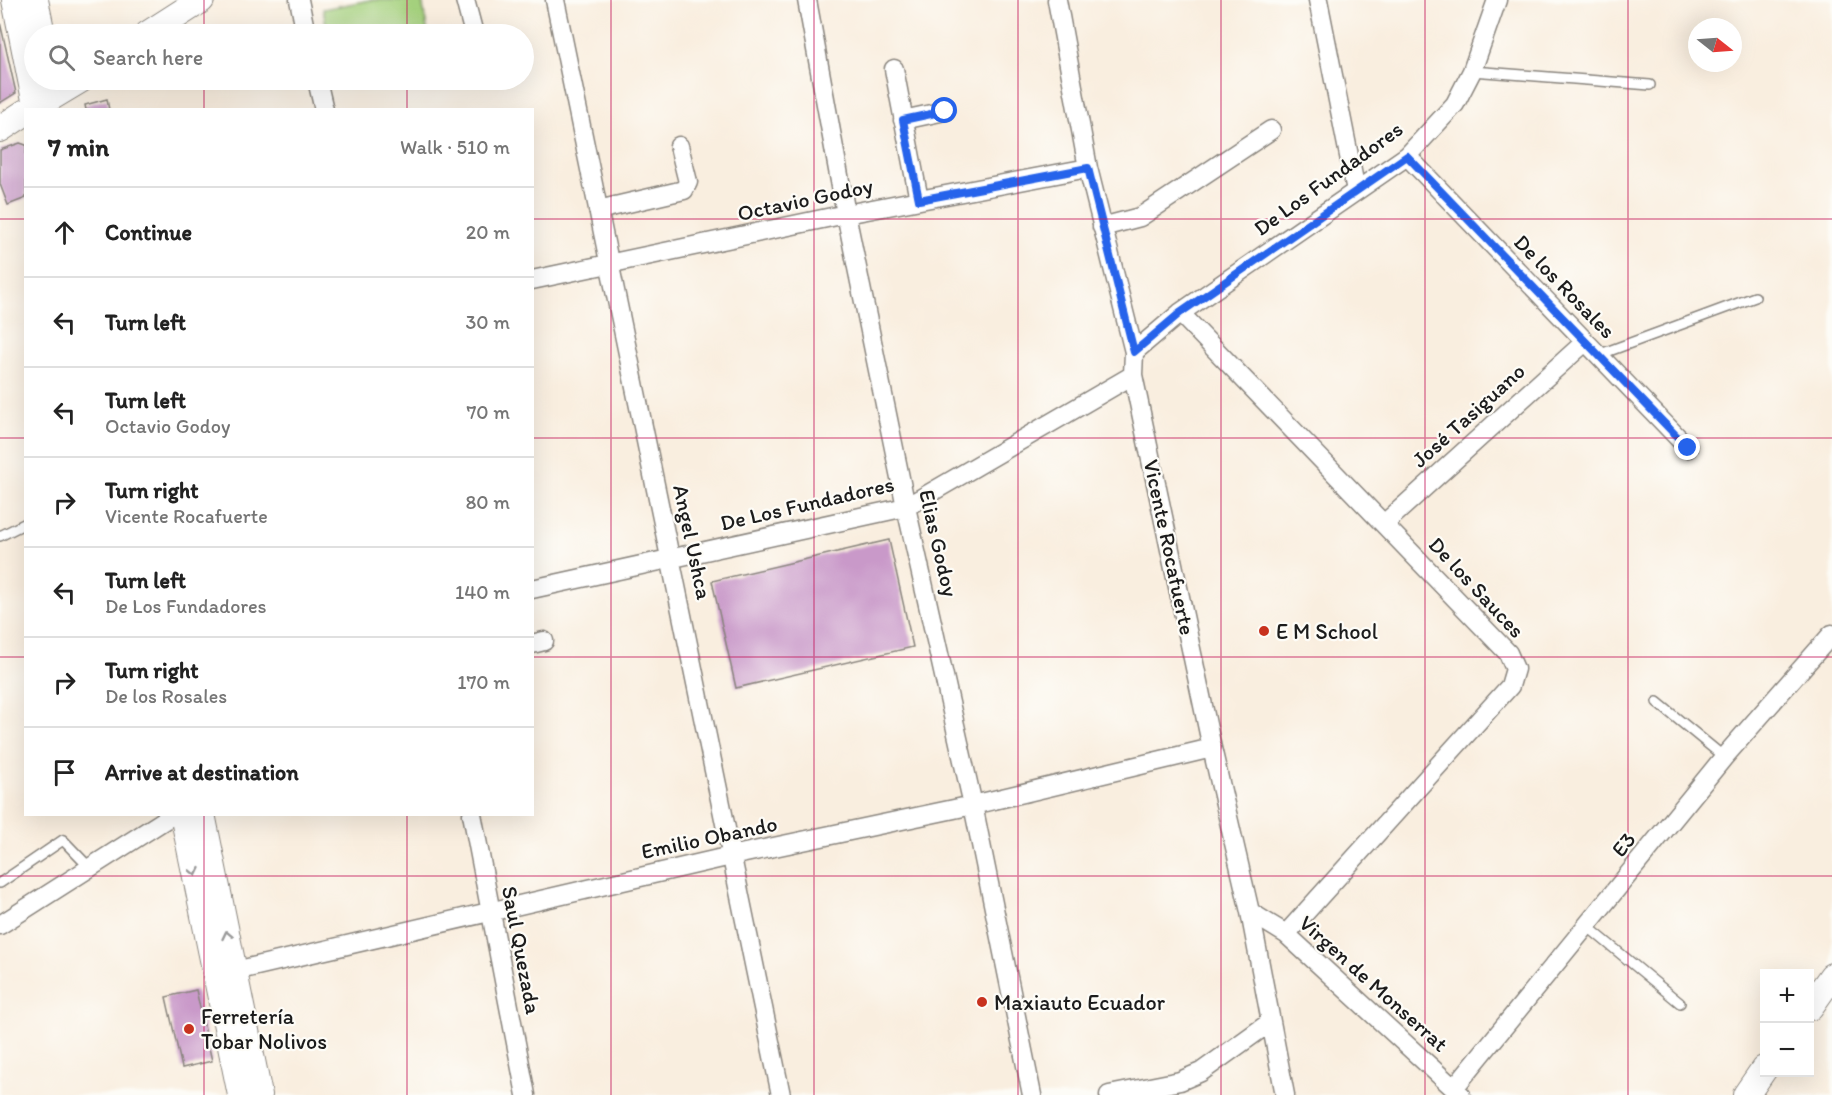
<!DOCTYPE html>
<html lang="en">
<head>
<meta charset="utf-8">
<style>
  :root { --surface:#fff; --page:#f2f2f2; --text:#222; --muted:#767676; --line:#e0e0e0 }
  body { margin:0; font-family:Itim,sans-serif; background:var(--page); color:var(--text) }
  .controls { position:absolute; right:18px; bottom:18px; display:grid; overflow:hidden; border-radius:0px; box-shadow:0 6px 24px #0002 }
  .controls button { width:54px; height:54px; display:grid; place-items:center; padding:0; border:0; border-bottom:2px solid var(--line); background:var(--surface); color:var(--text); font:30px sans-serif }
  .compass { position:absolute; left:1688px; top:18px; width:54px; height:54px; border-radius:50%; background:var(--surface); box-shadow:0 6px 24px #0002; rotate:107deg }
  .stop { position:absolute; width:18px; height:18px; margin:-14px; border:4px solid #2563eb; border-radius:50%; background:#fff }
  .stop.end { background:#2563eb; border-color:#fff; box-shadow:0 2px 6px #0008 }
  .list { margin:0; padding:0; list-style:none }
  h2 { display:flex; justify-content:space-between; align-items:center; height:78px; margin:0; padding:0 24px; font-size:26px }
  h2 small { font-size:20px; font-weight:400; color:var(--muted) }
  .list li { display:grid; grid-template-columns:39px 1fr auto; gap:18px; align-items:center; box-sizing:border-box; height:90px; padding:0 24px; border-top:2px solid var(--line) }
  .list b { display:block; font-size:22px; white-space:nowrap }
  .list p { margin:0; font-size:20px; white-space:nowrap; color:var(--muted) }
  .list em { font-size:20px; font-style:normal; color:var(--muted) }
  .icon { flex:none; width:33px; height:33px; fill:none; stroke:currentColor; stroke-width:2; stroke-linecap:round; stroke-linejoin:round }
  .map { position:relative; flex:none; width:1832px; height:1095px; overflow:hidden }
  .search { position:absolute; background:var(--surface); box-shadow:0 6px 24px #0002; left:24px; top:24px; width:510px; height:66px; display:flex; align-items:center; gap:15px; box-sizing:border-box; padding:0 21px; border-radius:33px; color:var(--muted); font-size:22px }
  .panel { position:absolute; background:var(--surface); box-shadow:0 6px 24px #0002; left:24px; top:108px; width:510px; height:708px; border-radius:0px }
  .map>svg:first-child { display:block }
</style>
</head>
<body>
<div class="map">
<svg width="1832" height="1095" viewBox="0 0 1832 1095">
  <rect width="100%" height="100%" fill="#fdfcf7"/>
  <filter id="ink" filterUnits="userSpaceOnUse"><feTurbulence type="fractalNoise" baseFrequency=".0167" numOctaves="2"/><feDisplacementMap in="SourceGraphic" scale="12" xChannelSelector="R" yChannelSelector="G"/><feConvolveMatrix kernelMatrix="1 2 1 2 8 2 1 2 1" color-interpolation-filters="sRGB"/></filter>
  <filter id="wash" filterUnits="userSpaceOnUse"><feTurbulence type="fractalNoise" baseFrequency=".008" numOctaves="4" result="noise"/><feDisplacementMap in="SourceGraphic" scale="24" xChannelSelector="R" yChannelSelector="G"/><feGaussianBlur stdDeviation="1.35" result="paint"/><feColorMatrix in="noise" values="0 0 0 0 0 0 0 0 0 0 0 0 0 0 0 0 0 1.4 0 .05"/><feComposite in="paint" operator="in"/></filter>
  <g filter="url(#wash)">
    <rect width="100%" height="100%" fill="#f9eedf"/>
    <!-- park -->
    <path fill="#a4d07d" stroke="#60764c" stroke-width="1.5" d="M370,0H422L428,34H328L323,9Z"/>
    <g id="blocks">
      <!-- building -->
      <path fill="#c999c9" d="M0,22L16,93L0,103Z
        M107,99L109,110H86L85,105Z
        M20,143L26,145V198L8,205L0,184V150Z
        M889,540L913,647L736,688L712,581Z
        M196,990L212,1061L182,1068L166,997Z"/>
    </g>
  </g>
  <g filter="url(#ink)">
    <use href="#blocks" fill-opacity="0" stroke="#8a857e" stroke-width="1.5"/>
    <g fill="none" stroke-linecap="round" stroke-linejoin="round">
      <!-- lane casing -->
      <g stroke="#8a857e" stroke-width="12">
        <path id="lane" d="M1472,71L1650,85
          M1598,355L1755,297
          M0,536L26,523
          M1657,702L1724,757
          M0,883L63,840L89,867
          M1587,926L1680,1003"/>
      </g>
      <!-- street casing -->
      <g stroke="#8a857e" stroke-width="21">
        <path id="street" d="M299,0L306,34
          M465,0L474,34
          M555,0L781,1095
          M807,0L846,214L906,507L973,805L1032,1095
          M1057,0L1088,168L1134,352L1133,375L1212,748L1250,912L1285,1095
          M1318,0L1356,191
          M894,69L919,200
          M317,80L324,110
          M903,120L945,111
          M1407,156L1688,448
          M598,210L684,190L688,182L679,146
          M1102,227L1140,217L1271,130
          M532,280L846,214L1088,168
          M1180,313L1508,653L1515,669L1510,686L1286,934
          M1134,352L1180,313L1407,156L1455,104L1472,71L1497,0
          M1384,524L1585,342
          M532,589L906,507L1133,375
          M532,644L544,641
          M472,814L526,1095
          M1250,912L1286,934L1461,1095
          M0,925L174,814
          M222,974L731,856L973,805L1212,748
          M1454,1088L1724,757L1832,634
          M1109,1095L1180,1081L1201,1072L1269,1023"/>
      </g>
      <!-- secondary casing -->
      <g stroke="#8a857e" stroke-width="28">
        <path id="secondary" d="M15,0L37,110
          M35,0L42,34
          M148,34L201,0
          M30,110L80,80
          M0,129L26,112
          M183,814L241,1095
          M202,814L259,1095
          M1810,1007L1832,976
          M1746,1095L1764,1069"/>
      </g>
      <!-- lane -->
      <use href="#lane" stroke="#fff" stroke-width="9"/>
      <!-- street -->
      <use href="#street" stroke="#fff" stroke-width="18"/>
      <!-- secondary -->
      <use href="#secondary" stroke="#fff" stroke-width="26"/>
    </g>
    <!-- one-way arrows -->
    <defs><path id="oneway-chevron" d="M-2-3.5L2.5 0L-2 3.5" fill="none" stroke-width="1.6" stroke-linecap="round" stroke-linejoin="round" transform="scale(1.5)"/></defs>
    <g stroke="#999">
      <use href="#oneway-chevron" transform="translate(195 872) rotate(78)"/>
      <use href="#oneway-chevron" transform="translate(227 935) rotate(-102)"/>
    </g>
  </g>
  <g fill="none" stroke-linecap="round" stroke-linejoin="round" filter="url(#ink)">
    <!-- route -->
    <path stroke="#2563eb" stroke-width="8" d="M945,111L903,120L919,200L1088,168L1134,352L1180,313L1407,156L1688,448"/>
  </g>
  <!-- grid -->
  <path fill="none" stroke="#c2185b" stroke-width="1.5" stroke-opacity="0.55" d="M204,0V34M407,0V34M611,0V1095M814,0V1095M1018,0V1095M1221,0V1095M1425,0V1095M1628,0V1095M204,80V110M407,80V110M0,219H26M532,219H1832M0,438H26M532,438H1832M0,657H26M532,657H1832M204,814V1095M407,814V1095M0,876H1832"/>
  <!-- markers -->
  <g fill="#c8321e" stroke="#fdfcf7" stroke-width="2">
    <circle cx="1264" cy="631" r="6"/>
    <circle cx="982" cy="1002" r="6"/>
    <circle cx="189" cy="1029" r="6"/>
  </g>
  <g text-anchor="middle" stroke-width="4.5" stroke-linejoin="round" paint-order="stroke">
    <!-- street labels -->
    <g font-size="22" fill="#1c1c1c" stroke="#fdfcf7">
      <text transform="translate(1328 178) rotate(-36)" y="8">De Los Fundadores</text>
      <text transform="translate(805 199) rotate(-12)" y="8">Octavio Godoy</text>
      <text transform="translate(1565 286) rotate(46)" y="8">De los Rosales</text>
      <text transform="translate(1468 415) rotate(-42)" y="8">José Tasiguano</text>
      <text transform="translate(807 503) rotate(-13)" y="8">De Los Fundadores</text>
      <text transform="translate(693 542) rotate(78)" y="8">Angel Ushca</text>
      <text transform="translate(939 543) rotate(77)" y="8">Elias Godoy</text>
      <text transform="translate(1170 547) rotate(78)" y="8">Vicente Rocafuerte</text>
      <text transform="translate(1477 587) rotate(47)" y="8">De los Sauces</text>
      <text transform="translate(709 837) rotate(-12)" y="8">Emilio Obando</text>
      <text transform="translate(1623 844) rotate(-51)" y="8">E3</text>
      <text transform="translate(522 950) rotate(79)" y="8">Saul Quezada</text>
      <text transform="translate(1374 983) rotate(42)" y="8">Virgen de Monserrat</text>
    </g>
    <!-- poi labels -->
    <g font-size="22" fill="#1c1c1c" stroke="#fdfcf7" text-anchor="start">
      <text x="1276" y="639">E M School</text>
      <text x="994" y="1010">Maxiauto Ecuador</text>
      <text x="201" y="1024">Ferretería<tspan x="201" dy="25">Tobar Nolivos</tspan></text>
    </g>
  </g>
</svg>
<div class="controls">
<button>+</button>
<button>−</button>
</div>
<svg class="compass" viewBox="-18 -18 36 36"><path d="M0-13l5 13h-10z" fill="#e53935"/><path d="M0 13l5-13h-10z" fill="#767676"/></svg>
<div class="stop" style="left:945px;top:111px"></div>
<div class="stop end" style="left:1688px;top:448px"></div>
<div class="search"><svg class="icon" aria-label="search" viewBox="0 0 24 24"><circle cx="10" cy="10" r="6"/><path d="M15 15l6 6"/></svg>Search here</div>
<section class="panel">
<h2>7 min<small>Walk · 510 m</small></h2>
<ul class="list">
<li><svg class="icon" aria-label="ahead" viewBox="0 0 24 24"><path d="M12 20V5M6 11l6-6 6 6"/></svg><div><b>Continue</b></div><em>20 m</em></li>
<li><svg class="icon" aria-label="left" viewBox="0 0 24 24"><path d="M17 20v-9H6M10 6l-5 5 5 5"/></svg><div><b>Turn left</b></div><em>30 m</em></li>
<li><svg class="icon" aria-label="left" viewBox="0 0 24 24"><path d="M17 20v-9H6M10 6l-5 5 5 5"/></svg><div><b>Turn left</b><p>Octavio Godoy</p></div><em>70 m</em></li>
<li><svg class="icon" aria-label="right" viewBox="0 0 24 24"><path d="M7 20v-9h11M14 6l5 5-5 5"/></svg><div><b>Turn right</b><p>Vicente Rocafuerte</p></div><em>80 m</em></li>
<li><svg class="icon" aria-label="left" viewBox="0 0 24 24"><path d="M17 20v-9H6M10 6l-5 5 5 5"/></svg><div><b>Turn left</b><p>De Los Fundadores</p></div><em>140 m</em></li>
<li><svg class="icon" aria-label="right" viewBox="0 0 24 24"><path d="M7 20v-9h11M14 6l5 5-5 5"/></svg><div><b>Turn right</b><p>De los Rosales</p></div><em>170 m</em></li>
<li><svg class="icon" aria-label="arrive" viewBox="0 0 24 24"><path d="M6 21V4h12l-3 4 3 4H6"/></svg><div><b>Arrive at destination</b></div></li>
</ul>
</section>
</div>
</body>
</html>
